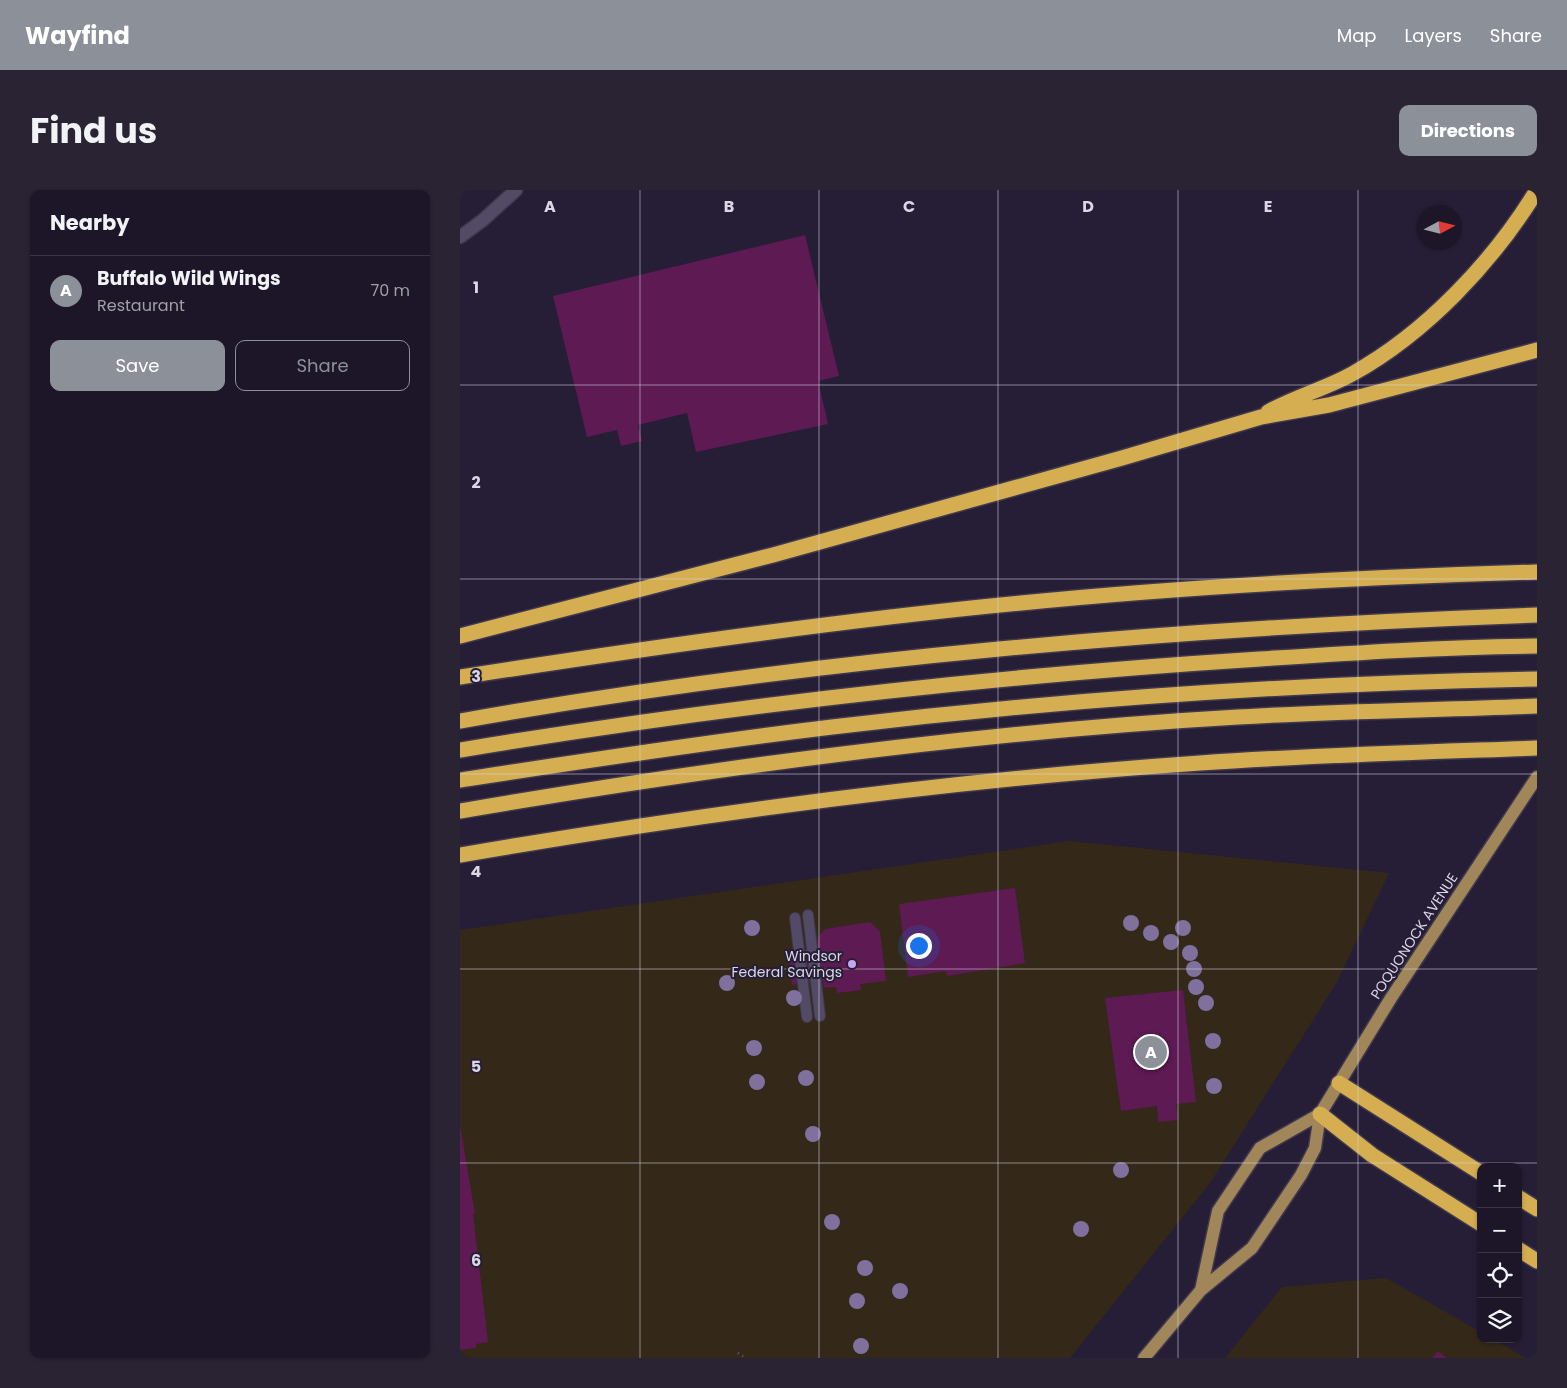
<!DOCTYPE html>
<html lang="en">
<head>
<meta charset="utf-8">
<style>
  :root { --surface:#1c1628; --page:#292334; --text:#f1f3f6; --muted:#a09fa8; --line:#3a3545; --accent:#8c9099 }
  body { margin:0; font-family:Poppins,sans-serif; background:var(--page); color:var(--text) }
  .controls { position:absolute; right:15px; bottom:15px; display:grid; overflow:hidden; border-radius:10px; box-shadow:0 1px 4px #0004 }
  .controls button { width:45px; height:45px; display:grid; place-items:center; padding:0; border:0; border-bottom:1px solid var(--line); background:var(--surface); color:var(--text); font:25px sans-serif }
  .compass { position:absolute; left:957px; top:15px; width:45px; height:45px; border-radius:50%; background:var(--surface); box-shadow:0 1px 4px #0004; rotate:83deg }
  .you { position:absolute; left:458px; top:755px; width:18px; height:18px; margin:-12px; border:4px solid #fff; border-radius:50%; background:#1a73e8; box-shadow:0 0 0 8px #1a73e833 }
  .badge { display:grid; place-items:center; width:32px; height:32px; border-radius:50%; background:var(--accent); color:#fff; font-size:16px; font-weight:700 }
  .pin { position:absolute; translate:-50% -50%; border:2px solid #fff; box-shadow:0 1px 5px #0006 }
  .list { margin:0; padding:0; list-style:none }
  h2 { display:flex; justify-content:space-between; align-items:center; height:65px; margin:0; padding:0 20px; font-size:21px }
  h2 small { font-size:16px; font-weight:400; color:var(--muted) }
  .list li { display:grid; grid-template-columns:32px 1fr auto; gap:15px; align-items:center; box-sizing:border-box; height:70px; padding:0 20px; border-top:1px solid var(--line) }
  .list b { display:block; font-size:19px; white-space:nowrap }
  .list p { margin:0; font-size:16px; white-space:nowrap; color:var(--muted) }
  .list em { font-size:16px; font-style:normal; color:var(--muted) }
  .actions { display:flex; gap:10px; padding:15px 20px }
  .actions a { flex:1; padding:11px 0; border:1px solid var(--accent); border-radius:10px; text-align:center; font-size:18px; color:var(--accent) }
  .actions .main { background:var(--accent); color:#fff }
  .icon { flex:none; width:28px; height:28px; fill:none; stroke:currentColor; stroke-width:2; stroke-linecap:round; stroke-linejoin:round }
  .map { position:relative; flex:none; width:1077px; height:1168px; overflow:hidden; border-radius:10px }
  header { display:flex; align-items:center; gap:30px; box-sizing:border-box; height:70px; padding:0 25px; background:var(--accent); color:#fff }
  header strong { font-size:24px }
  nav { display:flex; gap:28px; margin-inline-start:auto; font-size:18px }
  .intro { display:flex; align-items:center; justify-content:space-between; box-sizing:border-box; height:120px; padding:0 30px }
  h1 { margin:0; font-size:35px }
  .button { padding:12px 22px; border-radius:10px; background:var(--accent); color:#fff; font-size:18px; font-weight:700 }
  main { display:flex; gap:30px; padding:0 30px }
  aside { flex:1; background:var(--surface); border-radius:10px; box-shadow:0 1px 4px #0004 }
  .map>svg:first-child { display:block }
</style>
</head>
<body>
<header>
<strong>Wayfind</strong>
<nav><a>Map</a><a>Layers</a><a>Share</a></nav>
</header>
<div class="intro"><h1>Find us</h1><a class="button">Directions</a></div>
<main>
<aside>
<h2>Nearby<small></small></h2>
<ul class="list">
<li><span class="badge">A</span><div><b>Buffalo Wild Wings</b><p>Restaurant</p></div><em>70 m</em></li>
</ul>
<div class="actions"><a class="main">Save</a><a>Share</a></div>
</aside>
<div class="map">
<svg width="1077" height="1168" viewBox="0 0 1077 1168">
  <rect width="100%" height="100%" fill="#261e36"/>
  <!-- commercial -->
  <path fill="#342819" d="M609,651L929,683L877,792L750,993L610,1168H0V740Z
    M926,1088L1021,1142V1149H1033L1066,1168H765L822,1097Z"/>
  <!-- building -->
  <path fill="#5d1a53" d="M345,45L379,186L358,191L368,234L236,262L227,223L178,235L182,251L161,256L157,240L127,247L93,106Z
    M555,698L565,773L487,786L486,781L448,787L439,714Z
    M410,732L420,741L426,791L400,794L401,800L377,803L376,797L364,798L363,791L332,795L328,761L358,757L357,748L365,739Z
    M723,800L736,912L716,914L718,930L698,932L697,916L661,921L645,808Z
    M0,935L15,1024H13L28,1152L16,1154V1158L0,1160Z
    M978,1161L987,1168H972Z"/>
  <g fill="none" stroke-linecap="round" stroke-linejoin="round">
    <!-- service casing -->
    <g stroke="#40394d" stroke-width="12">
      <path id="service" d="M348,725L360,826
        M335,728L347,827"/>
    </g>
    <!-- minor casing -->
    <g stroke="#40394d" stroke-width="15">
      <path id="minor" d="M0,47L23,30L56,0"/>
    </g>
    <!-- primary casing -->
    <g stroke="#40394d" stroke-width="15">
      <path id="primary" d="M741,1100L758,1021L800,958L860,924
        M684,1168L741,1100L792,1058L841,985L855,958L860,924L879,893L931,808L1077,587"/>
    </g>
    <!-- motorway casing -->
    <g stroke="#40394d" stroke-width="18">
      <path id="motorway" d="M808,222C834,207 865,199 892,184C966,143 1033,72 1077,0
        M0,446L313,365L662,268L801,227L869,215L1077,160
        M0,487C186,458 373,431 561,413C733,396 905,387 1077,382
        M0,531C356,468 716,438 1077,425
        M0,560C265,516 532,486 800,469C892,463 984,457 1077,456
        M0,590C124,571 247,552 372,537C606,509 841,493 1077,489
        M0,621C257,577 517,542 778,527C877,521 977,520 1077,516
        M0,665C245,623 492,590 740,573C852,565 965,562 1077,558
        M879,893L1021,983
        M860,924L912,965L1021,1034
        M1058,1007L1077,1019
        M1058,1059L1077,1071"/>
    </g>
    <!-- path -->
    <path stroke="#60596e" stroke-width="3" stroke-dasharray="1 4" stroke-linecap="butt" d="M278,1163L286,1168"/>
    <!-- service -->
    <use href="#service" stroke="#534a65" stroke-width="10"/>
    <!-- minor -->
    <use href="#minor" stroke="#534a65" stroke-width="12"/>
    <!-- primary -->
    <use href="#primary" stroke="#a18659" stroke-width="12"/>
    <!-- motorway -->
    <use href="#motorway" stroke="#d5ae51" stroke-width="15"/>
  </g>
  <!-- trees -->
  <g fill="#7f709d">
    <circle cx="671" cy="733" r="8"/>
    <circle cx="292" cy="738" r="8"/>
    <circle cx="723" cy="738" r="8"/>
    <circle cx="691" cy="743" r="8"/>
    <circle cx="711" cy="752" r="8"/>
    <circle cx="730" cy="763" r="8"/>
    <circle cx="734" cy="779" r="8"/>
    <circle cx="267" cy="793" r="8"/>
    <circle cx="736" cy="797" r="8"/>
    <circle cx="334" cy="808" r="8"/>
    <circle cx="746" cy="813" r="8"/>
    <circle cx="753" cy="851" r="8"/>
    <circle cx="294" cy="858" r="8"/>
    <circle cx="346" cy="888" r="8"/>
    <circle cx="297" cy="892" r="8"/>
    <circle cx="754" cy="896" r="8"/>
    <circle cx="353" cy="944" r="8"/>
    <circle cx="661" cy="980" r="8"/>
    <circle cx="372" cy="1032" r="8"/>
    <circle cx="621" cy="1039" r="8"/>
    <circle cx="405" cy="1078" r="8"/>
    <circle cx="440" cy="1101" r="8"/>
    <circle cx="397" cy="1111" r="8"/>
    <circle cx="401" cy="1156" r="8"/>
  </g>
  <!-- grid -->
  <path fill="none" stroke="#dbd7e7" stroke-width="1" stroke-opacity="0.55" d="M180,0V1168M359,0V1168M538,0V1168M718,0V1168M898,0V1168M0,195H1077M0,389H1077M0,584H1077M0,779H1077M0,973H1077"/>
  <!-- markers -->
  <circle fill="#c3a7f2" stroke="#261e36" stroke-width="2" cx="392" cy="774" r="5"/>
  <g text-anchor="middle" stroke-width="4" stroke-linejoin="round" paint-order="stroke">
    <!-- street labels -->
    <g font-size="14" fill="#dbd7e7" stroke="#261e36">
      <text transform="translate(954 746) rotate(-57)" y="5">POQUONOCK AVENUE</text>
    </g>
    <!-- poi labels -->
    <g font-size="14" fill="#dbd7e7" stroke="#261e36" text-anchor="end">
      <text x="382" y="771">Windsor<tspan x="382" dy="16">Federal Savings</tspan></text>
    </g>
  </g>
  <g font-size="16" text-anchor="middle" font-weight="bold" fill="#dbd7e7" stroke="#261e36" stroke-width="4" stroke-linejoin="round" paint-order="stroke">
    <text x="90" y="22">A</text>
    <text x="269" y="22">B</text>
    <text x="449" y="22">C</text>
    <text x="628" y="22">D</text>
    <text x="808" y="22">E</text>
    <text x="16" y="103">1</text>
    <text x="16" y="298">2</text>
    <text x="16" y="492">3</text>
    <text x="16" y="687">4</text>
    <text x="16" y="882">5</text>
    <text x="16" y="1076">6</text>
  </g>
</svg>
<div class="controls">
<button>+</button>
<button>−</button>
<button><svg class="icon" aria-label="locate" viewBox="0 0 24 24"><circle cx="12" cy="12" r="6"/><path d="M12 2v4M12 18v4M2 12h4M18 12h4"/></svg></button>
<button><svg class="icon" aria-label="layers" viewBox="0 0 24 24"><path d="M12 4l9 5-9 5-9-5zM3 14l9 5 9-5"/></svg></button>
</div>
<svg class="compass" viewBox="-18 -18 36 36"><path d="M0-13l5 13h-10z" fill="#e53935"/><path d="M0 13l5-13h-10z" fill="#a09fa8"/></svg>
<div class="you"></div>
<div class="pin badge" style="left:691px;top:862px">A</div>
</div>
</main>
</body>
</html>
